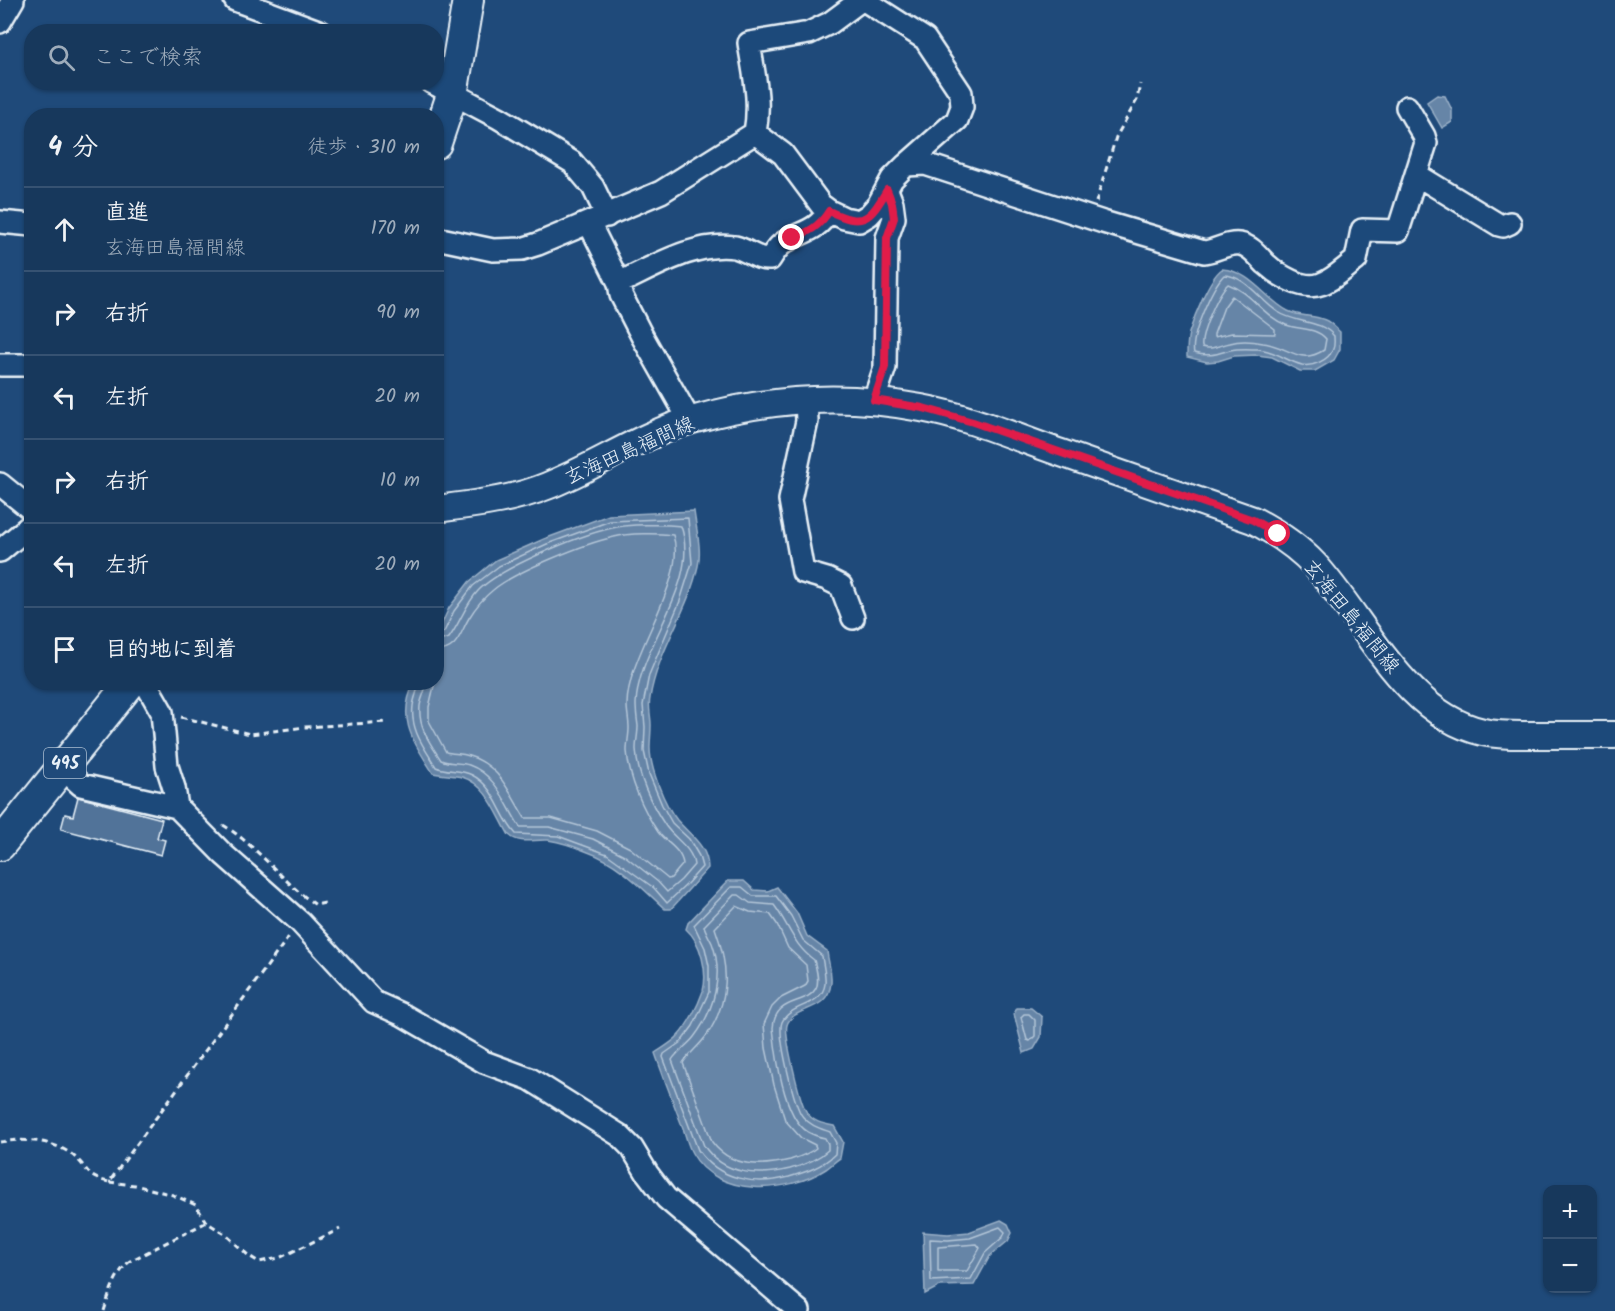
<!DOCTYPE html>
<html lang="ja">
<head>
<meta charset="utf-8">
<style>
  :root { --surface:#17385c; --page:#203f62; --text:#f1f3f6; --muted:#9eacbb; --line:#365272 }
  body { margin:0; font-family:Kalam,"Klee One",sans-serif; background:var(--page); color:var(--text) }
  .controls { position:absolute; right:18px; bottom:18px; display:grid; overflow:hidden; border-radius:12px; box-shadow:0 2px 4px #0004 }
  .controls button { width:54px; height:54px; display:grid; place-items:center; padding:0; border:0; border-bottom:2px solid var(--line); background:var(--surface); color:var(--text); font:30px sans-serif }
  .stop { position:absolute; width:18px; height:18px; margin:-14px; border:4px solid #e11d48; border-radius:50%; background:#fff }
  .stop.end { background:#e11d48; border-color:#fff; box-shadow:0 2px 6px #0008 }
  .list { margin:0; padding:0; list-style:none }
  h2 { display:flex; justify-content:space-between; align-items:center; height:78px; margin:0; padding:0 24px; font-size:26px }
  h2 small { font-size:20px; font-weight:400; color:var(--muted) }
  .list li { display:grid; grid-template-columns:39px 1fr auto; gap:18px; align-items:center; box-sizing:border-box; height:84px; padding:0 24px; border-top:2px solid var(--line) }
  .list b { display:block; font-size:22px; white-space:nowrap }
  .list p { margin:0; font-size:20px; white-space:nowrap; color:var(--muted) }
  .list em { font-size:20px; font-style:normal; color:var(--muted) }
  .icon { flex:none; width:33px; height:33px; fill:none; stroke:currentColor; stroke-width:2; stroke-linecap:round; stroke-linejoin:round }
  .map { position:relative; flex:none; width:1615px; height:1311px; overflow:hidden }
  .search { position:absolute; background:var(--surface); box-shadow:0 2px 4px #0004; left:24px; top:24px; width:420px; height:66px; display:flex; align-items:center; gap:15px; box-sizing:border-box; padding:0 21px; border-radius:24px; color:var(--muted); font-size:22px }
  .panel { position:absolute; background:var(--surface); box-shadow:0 2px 4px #0004; left:24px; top:108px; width:420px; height:582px; border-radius:24px }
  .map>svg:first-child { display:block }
</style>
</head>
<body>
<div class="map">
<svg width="1615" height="1311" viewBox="0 0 1615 1311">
  <rect width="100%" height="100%" fill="#1f4a7a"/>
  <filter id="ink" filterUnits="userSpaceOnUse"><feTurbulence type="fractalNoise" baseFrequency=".0167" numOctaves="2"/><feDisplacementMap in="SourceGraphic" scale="12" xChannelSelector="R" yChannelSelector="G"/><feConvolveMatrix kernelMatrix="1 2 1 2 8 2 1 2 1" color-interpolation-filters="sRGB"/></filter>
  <g filter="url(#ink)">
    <!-- water -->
    <path fill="#6685a7" stroke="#9ab0c7" stroke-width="1.5" d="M1437,95L1445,96L1452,110V122L1442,128L1427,102Z
      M1222,269C1251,271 1265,299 1288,311C1300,317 1314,315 1325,320C1331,322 1335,328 1340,332V349L1334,360L1315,371H1300L1272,357L1257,355L1234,356L1218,361L1207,362L1187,357C1187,349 1187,341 1189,333C1194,317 1209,278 1222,269Z
      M694,511C696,528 702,549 698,566C688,612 657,652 650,698C648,707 651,716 651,725C651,733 650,741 650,748C650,768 664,804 677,820C690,835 708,846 708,868L671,909H665C642,888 619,863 588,852C576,847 561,842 548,840C534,839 520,845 509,835C497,815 487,784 462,777C452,775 442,775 433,773C414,742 396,720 414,683L436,682L437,634L449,608L469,582L496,560L544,539L609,515Z
      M728,881H744L754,890L768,891L777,887L797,913L807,936L827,951C828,961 832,973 831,983C828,1014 793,1005 787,1025C784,1035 800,1102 806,1111C812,1122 823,1124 834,1126L843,1142L840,1158C835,1161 831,1166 826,1169C788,1194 717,1198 692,1153C687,1144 685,1132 681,1123C672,1099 663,1076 655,1053C662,1048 672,1043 678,1036C688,1025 698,1006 703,991C708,972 701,942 686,929L688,923Z
      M1017,1008H1031L1042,1017L1041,1037L1034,1049L1024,1053L1014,1014Z
      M1001,1220L1008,1224L1012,1233L1008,1241L990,1256L974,1285L940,1286L925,1294L923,1232L948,1234L969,1232Z"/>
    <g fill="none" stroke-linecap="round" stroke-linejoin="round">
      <!-- shore -->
      <path stroke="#b4c6d8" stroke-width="1.5" d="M1224,275C1247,276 1260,301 1278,312C1296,324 1320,319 1334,336C1334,340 1335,345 1333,349C1329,360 1313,367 1302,365C1286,361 1277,351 1258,349C1250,349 1239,348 1230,350C1216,354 1209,357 1194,353C1190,337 1212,287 1224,275Z
        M1228,284C1251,292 1263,316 1286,325C1300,330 1316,327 1326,339L1324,350C1299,366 1289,346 1263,343C1253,341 1240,340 1230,343C1220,345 1213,350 1202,347C1200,334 1218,293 1228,284Z
        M1232,296L1275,329V334L1232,333L1214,337V334L1224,307Z
        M419,682C418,690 414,698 413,706C410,730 424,747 436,767C447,772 460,769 472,775C496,787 499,816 516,834L558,836L607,854L654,888L667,903L686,885L702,867L699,856L689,839L672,823L662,805L649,774L644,751L645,727L643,705L649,675L680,601L692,563L688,518L610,521L547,544L499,566L473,586L454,611L444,632L436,635
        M426,682C426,691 421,698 420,706C418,728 430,743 441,760C449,764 460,762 469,765C497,775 505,804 520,827H549L593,839L624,855L658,882L667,892L681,880L694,865C692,847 674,839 665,825C651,804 637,775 636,749C636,742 638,734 638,726C637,719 636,711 636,704C638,645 701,585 681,526C665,524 628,524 612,528C580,535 499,568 478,591C465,605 460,623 449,638L436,642
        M435,682L429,707V721L446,752C453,754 462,753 469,756C500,765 509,793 525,818H551L597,831L630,848L668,879L671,878L683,864C681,849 666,843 658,832C643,810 629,779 627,751C627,743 629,736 629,728C629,720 627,713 627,705C627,654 688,581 673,535C657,533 629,533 614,537C586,543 514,572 493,590C483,598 475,608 469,618C460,633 458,651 436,651
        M731,887H742L753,896H776L791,916L803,940L822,956C823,965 826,975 825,984C822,1007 791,1003 782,1022C777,1033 794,1107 803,1117C811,1126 819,1128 830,1132L836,1143L835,1154C822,1167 806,1172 789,1177C755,1186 719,1180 698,1150L663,1057L664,1054L681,1042L693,1026L709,992V966L705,948L694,925Z
        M734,895H739L750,903L774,905C789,925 793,945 814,960C816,968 820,981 816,988C807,1006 775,996 773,1028C776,1055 783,1117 808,1132C813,1135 820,1137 825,1138L828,1144V1150C817,1160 804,1165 790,1169C758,1177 724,1175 704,1146L672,1060C676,1053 688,1045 694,1037C714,1011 724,975 712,943C709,937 706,932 704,926Z
        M736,906L750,912L770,914L777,924L788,948L806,965L808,981L805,986L781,998L772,1007L764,1024L766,1048L774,1085L785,1120L801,1138L815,1145L816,1148C809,1154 799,1157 790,1160C762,1167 731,1168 712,1142L683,1063C688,1055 700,1045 707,1035C731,999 729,966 715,928Z
        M1024,1014H1029L1035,1020V1036L1030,1041L1027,1040L1021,1017Z
        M1000,1227L1005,1232L1003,1237L985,1253L971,1279L931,1281L930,1239L948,1240L970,1238Z
        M977,1244L980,1248L967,1271H938V1247Z"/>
    </g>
    <!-- building -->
    <path fill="#517399" stroke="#e8f1f8" stroke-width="1.5" d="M78,797L162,819L157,838L165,840L161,855L61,829L65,814L73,816Z"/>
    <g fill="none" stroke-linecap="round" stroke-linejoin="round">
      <!-- minor casing -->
      <g stroke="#e8f1f8" stroke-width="26">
        <path id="minor" d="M235,0L321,32
          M864,0L925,39L961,93L962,107L957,120L906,165
          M0,22L13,0
          M431,82L499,118L572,162L593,187L607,216
          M755,133L783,154L821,205L829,211L844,218L859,221L869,215L878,205L892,179L906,165L925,164L1103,222L1204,252C1216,251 1228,242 1240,244C1251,246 1258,256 1266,264C1278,275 1303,291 1321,284C1333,280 1345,268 1356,260L1362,230L1398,231L1426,143L1424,136L1407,107
          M1417,175L1499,225L1503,226L1510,223
          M0,222L32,225
          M589,223L619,283L621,295L642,336L690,421
          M436,238L493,250L522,249L538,244L661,192L755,133C761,100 754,75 749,43L809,33L830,23L861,0
          M619,283C654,267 695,241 735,247C748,250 757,260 770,259C773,254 777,248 782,244C800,230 814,235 829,211
          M0,365H32
          M806,399L807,421L790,500L803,572L827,579L841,586L853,618
          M874,400L885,367L887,238L894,218L892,203L887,190
          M0,484L32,510
          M0,551L32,524
          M145,682L162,712L167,766L174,788L177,807L223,854L300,922L374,1002L403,1015L484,1062L530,1079L619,1135L632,1148L647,1173L666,1198L799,1311
          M61,767L81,785L177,807"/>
      </g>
      <!-- major casing -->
      <g stroke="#e8f1f8" stroke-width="30">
        <path id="major" d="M436,509C474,504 513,500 547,486C597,466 641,435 692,420C768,398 844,393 921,408C970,417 1017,438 1064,454C1127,476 1190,498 1253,520C1276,532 1297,546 1315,565C1366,621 1404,714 1483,732C1501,736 1519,735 1537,735C1563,735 1589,735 1615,735"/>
      </g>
      <!-- highway casing -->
      <g stroke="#e8f1f8" stroke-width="34">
        <path id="highway" d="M436,143L452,95L468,0
          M0,845L131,682"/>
      </g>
      <!-- path -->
      <path stroke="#e8f1f8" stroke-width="3" stroke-dasharray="6 4.5" stroke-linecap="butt" d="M1096,202L1116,137L1137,100L1140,84
        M181,717L250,734L305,727L387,722
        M223,825C258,846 282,882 316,905L325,903
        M0,1142C24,1138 57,1140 76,1158C91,1172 86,1177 109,1182L290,935
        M109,1182L135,1185L173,1195L196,1205L206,1222L225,1234L249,1256L259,1262L279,1258L340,1229
        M104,1311C110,1292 115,1274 130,1261L205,1223"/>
      <!-- minor -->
      <use href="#minor" stroke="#1f4a7a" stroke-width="21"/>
      <!-- major -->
      <use href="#major" stroke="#1f4a7a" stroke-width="26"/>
      <!-- highway -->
      <use href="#highway" stroke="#1f4a7a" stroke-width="30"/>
    </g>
  </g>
  <g fill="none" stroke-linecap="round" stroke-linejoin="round" filter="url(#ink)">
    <!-- route -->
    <path stroke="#e11d48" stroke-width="8" d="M792,238C808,233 820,226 829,211C863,227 869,221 887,190L892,203L894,218L887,238L885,367L874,400L923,408L973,422L1253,520L1278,534"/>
  </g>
  <g text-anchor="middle" stroke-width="6" stroke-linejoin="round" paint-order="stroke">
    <!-- shield labels -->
    <rect fill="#1f4a7a" stroke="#acbfd2" stroke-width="1.5" x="44" y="748" width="42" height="30" rx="4.5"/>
    <g font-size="18" font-weight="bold" fill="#e8f1f8">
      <text x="65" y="769">495</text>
    </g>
    <!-- street labels -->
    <g font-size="20" fill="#e8f1f8" stroke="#1f4a7a">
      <text transform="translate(629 450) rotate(-24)" y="7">玄海田島福間線</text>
      <text transform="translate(1352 616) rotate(51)" y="7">玄海田島福間線</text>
    </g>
  </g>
</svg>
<div class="controls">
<button>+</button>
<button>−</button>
</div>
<div class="stop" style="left:1278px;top:534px"></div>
<div class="stop end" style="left:792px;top:238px"></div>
<div class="search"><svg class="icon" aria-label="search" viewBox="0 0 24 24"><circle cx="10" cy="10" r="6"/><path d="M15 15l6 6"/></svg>ここで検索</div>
<section class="panel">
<h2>4 分<small>徒歩 · 310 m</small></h2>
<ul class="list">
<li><svg class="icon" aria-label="ahead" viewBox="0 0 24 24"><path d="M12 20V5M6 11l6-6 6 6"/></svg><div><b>直進</b><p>玄海田島福間線</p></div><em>170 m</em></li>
<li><svg class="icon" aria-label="right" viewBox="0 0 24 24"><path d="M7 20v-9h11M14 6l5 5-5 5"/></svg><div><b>右折</b></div><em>90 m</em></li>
<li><svg class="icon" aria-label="left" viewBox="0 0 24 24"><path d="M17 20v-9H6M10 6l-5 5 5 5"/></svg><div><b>左折</b></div><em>20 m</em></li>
<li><svg class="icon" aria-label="right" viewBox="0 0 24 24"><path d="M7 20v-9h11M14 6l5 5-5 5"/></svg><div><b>右折</b></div><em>10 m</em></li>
<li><svg class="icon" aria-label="left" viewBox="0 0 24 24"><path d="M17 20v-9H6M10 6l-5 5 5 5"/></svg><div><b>左折</b></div><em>20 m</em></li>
<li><svg class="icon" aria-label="arrive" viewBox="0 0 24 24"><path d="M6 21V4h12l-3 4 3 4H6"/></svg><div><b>目的地に到着</b></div></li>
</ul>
</section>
</div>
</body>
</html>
